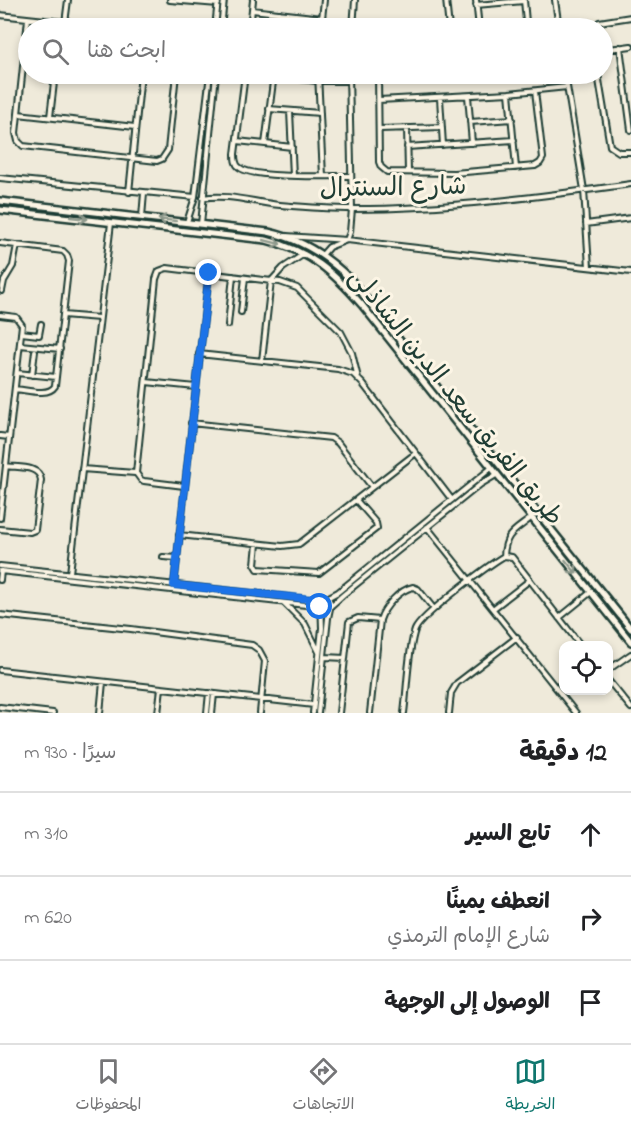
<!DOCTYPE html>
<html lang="ar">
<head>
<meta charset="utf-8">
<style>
  :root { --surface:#fff; --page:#f2f2f2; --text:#202124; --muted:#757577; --line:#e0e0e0; --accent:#0f766e }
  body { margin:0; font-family:"Indie Flower","Playpen Sans Arabic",sans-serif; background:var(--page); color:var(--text); direction:rtl }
  .controls { position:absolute; right:18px; bottom:18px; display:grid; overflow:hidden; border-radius:12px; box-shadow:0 3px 9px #0003 }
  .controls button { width:54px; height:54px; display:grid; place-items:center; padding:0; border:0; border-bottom:2px solid var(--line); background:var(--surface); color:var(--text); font:30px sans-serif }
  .stop { position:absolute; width:18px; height:18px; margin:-14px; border:4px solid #1a73e8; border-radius:50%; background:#fff }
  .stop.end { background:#1a73e8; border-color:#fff; box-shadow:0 2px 6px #0008 }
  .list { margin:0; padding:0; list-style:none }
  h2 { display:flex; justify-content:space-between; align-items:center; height:78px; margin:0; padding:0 24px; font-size:26px }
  h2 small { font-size:20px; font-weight:400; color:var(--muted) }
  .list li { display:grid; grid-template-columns:39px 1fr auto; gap:18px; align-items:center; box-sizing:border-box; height:84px; padding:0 24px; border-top:2px solid var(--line) }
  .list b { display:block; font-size:22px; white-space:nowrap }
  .list p { margin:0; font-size:20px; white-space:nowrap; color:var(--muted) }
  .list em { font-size:20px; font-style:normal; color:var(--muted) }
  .icon { flex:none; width:33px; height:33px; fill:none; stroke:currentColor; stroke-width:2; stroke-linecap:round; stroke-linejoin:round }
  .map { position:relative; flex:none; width:631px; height:713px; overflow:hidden; direction:ltr }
  .search { position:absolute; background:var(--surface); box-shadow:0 3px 9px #0003; left:18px; right:18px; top:18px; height:66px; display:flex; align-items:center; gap:15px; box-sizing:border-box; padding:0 21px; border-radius:33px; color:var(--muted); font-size:22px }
  .sheet { height:330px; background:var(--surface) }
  nav { display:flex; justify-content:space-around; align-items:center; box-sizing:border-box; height:84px; border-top:2px solid var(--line); background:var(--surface); font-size:16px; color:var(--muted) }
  nav a { display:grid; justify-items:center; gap:3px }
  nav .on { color:var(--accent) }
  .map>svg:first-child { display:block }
</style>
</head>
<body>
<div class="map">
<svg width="631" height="713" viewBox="0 0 631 713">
  <rect width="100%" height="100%" fill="#efeada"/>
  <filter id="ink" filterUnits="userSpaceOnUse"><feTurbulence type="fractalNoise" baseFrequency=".0167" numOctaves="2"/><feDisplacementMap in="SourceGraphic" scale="12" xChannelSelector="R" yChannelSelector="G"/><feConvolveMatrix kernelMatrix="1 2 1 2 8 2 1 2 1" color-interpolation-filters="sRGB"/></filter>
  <g filter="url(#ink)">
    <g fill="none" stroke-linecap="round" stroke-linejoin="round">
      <!-- street casing -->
      <g stroke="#1f3d34" stroke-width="8">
        <path id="street" d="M170,0L218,4
          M446,0L449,28
          M476,0L479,28
          M524,0L526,22L525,28
          M555,0L559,28
          M476,5L524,1
          M252,10L322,18
          M0,15L118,28
          M28,19L16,133L18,141L23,146L157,161L162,159L168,150L176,74
          M65,23L68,0
          M215,28L218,0
          M221,28L224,0
          M250,28L253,0
          M279,28L280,13
          M321,28L324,0
          M353,28L355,0
          M594,28L599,22L631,17
          M620,47L631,130
          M602,50L631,46
          M245,74L235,154C235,159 235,164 239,167C251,179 331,176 351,176
          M318,74L323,176
          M378,74L379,162L381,167L387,172L454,173L535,166L540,163L543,158L535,91
          M565,74L584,190L589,267
          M598,74L610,146L619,152H631
          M273,76L318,81H349
          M509,93L516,168
          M468,96L472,143
          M440,98L443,145
          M379,100L509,93L567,87
          M269,109L320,113
          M290,111L293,176
          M18,114L135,127
          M50,117L55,74
          M470,122L512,119
          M407,128L408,172
          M380,129L442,127
          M237,141L292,147
          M265,144L274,74
          M407,147L514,140
          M0,178L195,197
          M129,192L141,74
          M203,198C228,193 255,203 280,205C304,207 329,209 353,209C447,209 538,197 631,184
          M142,217L144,193
          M187,222L195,197L210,74
          M201,224L216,74
          M586,224L631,218
          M286,236L347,240L631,272
          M0,243L63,251L67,255L69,261L55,386C48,397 27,390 15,389
          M322,255L329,247L347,240L350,232L352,209L349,74
          M2,291L4,281L13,266L17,245
          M241,312L245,278
          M0,315L16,317L22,325L0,518
          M63,315L99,318
          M228,325L233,276
          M21,333L39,335L41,324
          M20,345L60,349
          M199,354L338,369L353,374L363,384L452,500
          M262,361L271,281L283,268L304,254
          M17,373L56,377
          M32,375L35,351
          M146,382L196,387
          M191,423L331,438L338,443L372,487
          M0,436L9,437
          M82,469L135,473
          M184,486L144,481L141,480L136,473L156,279L159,271L167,268L280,282L297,288L341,332L352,353L358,378
          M427,527L576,713
          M0,529L30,532L35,530L41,480C39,465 18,468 6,466
          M179,535L282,546L299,544L416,453
          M257,544L255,564L258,569L319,573L377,528L376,523L356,500
          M504,556C505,533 515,531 531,518
          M163,557L177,558
          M0,566L306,599H325L338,592L490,469
          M0,571L306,605C329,612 326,610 343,595L481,484L496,475
          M70,573L111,223
          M0,580L1,571
          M174,585L209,273
          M284,603L305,624L319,652
          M494,608L530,580
          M0,615L131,629L252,645L259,650L265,661L260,713
          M559,618L591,592
          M325,657L345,658
          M0,670L314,705
          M608,670L631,654
          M608,680L631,708
          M0,707L53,713
          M100,713L103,682
          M158,713L161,688
          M207,713L209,693
          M212,713L214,694
          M313,713L322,628L321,600
          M318,713L328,618L331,604L328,598
          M339,713L349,622L358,618L380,620
          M370,713L380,620C384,607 399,590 413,587L418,589L434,609
          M404,713C407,691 408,649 415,630C420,616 489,565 504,556L512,557L581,646
          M449,713L451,693L457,683L517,637"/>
      </g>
      <!-- secondary casing -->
      <g stroke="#1f3d34" stroke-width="10">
        <path id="secondary" d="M0,201L268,232C301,239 329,257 352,281L631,629
          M0,210L266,240C310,251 333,272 362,305L631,642"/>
      </g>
      <!-- street -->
      <use href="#street" stroke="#fcf5e5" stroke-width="4"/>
      <!-- secondary -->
      <use href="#secondary" stroke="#fcf5e5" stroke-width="5"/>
    </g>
    <!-- one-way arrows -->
    <defs><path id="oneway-shaft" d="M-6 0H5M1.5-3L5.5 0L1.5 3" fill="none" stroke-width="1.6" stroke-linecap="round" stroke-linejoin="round" transform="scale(1.5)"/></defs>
    <g stroke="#8e998c">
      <use href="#oneway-shaft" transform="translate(79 218) rotate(6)"/>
      <use href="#oneway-shaft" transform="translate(167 220) rotate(-173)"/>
      <use href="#oneway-shaft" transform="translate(272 242) rotate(14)"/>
      <use href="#oneway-shaft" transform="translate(571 567) rotate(51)"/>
    </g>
  </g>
  <g fill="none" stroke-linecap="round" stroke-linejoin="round" filter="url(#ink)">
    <!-- route -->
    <path stroke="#1a73e8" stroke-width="8" d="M209,273L174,585L321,600L320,607"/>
  </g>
  <g text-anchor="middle" stroke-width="6" stroke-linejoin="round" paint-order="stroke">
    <!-- street labels -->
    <g font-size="26" fill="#1f3d34" stroke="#fcf5e5">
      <text transform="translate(393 186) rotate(-1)" y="9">شارع السنترال</text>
      <text transform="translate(457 396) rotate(51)" y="9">طريق الفريق سعد الدين الشاذلى</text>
    </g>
  </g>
</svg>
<div class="controls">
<button><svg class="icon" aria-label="locate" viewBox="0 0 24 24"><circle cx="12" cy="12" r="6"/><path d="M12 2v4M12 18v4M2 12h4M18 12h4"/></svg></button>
</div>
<div class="stop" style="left:320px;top:607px"></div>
<div class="stop end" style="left:209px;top:273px"></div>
<div class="search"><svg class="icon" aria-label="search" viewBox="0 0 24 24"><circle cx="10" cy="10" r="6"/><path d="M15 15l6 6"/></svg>ابحث هنا</div>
</div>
<section class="sheet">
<h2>12 دقيقة<small>سيرًا · 930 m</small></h2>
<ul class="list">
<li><svg class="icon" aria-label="ahead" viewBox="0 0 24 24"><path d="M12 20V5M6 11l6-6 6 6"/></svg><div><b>تابع السير</b></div><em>310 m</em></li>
<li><svg class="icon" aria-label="right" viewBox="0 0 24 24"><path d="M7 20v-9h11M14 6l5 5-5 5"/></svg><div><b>انعطف يمينًا</b><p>شارع الإمام الترمذي</p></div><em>620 m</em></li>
<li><svg class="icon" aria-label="arrive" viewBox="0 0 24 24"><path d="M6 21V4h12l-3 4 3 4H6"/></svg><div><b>الوصول إلى الوجهة</b></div></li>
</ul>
</section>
<nav>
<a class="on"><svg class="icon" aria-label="map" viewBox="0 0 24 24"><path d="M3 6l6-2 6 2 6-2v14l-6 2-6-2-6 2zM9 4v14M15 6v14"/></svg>الخريطة</a>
<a><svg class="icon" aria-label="directions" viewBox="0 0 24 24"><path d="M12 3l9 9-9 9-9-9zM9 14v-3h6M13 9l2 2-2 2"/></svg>الاتجاهات</a>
<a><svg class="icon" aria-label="saved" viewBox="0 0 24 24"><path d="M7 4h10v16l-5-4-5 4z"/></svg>المحفوظات</a>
</nav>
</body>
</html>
